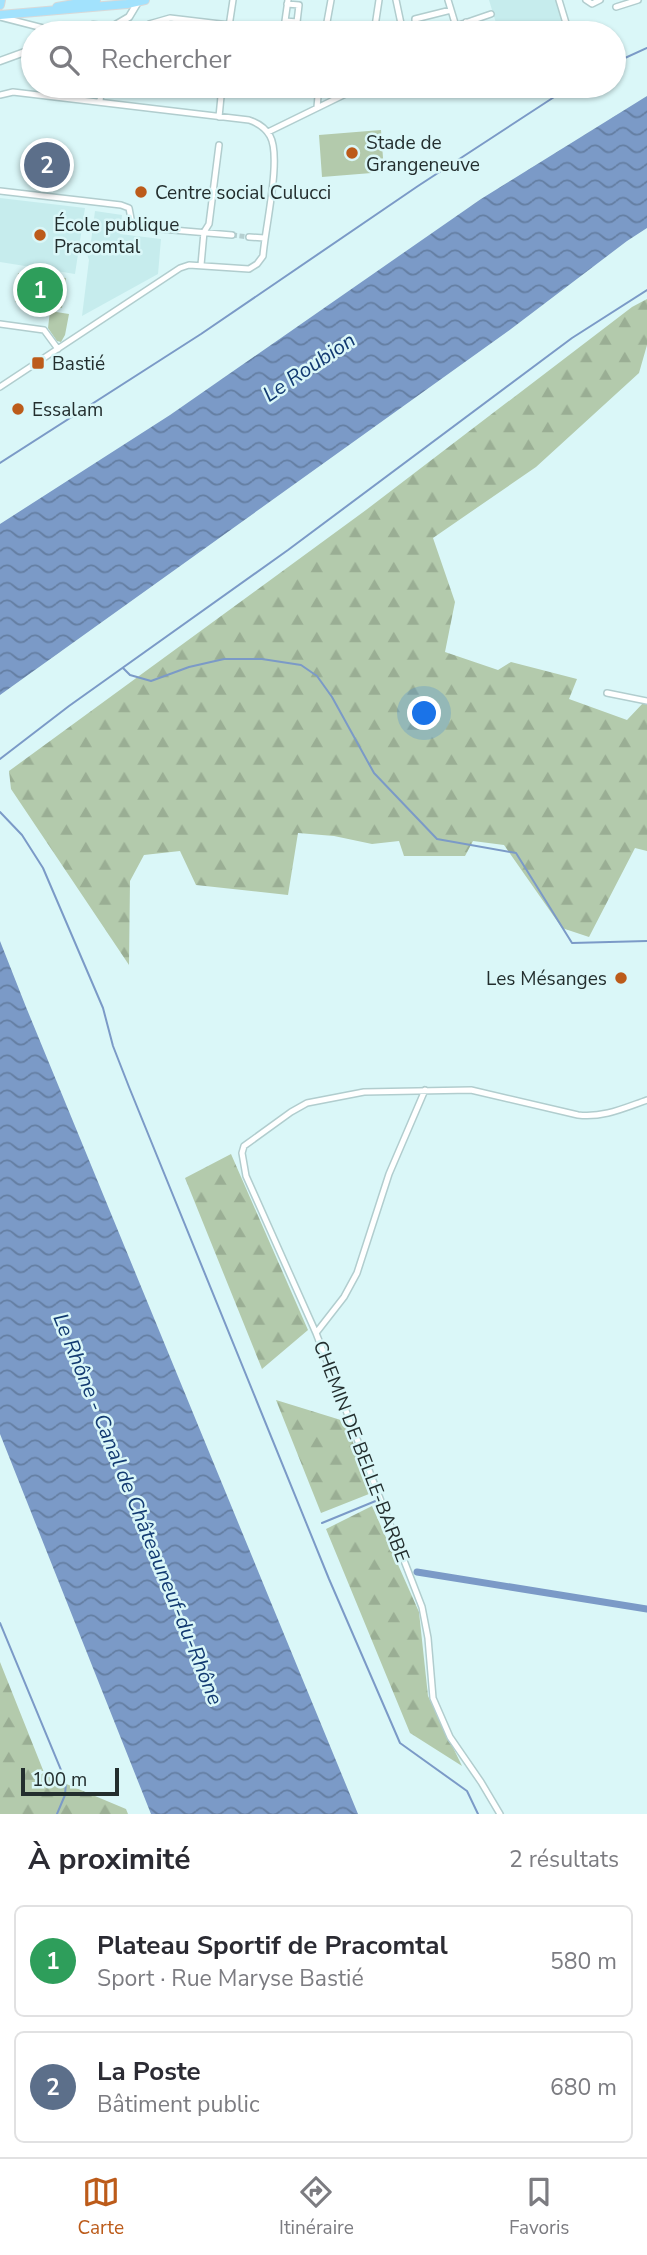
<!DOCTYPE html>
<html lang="fr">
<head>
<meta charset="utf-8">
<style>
  :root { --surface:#fff; --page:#f7f7f7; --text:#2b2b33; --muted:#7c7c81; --line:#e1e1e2; --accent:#bc5b1a }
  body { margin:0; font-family:"Nunito Sans",sans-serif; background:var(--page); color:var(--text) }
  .scale { position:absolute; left:21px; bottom:18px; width:98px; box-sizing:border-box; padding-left:7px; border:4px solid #232e2e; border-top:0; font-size:19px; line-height:24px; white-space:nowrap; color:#232e2e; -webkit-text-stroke:5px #daf7f8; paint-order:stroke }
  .you { position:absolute; left:425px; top:714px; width:24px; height:24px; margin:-18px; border:5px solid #fff; border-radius:50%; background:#1a73e8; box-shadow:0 0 0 10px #1a73e833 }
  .badge { display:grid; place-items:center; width:46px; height:46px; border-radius:50%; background:var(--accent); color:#fff; font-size:23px; font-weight:700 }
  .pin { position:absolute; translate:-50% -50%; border:4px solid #fff; box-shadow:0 2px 7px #0006 }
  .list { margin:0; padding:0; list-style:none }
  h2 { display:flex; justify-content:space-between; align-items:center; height:91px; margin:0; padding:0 28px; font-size:30px }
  h2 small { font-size:23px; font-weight:400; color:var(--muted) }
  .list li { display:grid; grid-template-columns:46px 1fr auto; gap:21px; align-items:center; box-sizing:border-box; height:112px; margin:0 14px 14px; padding:0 14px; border:2px solid var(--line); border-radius:10px }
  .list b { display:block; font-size:26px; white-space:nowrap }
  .list p { margin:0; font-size:23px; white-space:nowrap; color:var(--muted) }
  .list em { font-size:23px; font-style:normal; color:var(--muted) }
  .icon { flex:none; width:38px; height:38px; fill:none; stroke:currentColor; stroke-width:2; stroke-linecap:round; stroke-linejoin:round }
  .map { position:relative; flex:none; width:647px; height:1814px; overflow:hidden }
  .search { position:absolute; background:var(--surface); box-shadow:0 2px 5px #0004; left:21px; right:21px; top:21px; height:77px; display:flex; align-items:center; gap:18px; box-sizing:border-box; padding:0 24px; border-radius:38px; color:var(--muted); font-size:26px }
  .sheet { height:343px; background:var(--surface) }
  nav { display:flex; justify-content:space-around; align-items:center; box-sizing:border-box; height:98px; border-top:2px solid var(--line); background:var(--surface); font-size:19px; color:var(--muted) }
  nav a { display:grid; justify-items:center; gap:4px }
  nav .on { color:var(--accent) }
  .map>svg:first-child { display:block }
</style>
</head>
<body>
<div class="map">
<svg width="647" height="1814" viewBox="0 0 647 1814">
  <defs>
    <pattern id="forest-firs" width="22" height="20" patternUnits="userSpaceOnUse" patternTransform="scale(1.75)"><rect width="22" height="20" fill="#b3caac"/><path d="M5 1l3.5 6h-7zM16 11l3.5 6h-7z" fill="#9aae94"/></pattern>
    <pattern id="water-waves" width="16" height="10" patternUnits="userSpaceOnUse" patternTransform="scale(1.75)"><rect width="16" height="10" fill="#7b9ac7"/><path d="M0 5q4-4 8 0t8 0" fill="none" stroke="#647ea2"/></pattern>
  </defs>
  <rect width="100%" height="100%" fill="#daf7f8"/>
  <!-- built -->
  <path fill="#c6eced" d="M489,0H558L568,33H499Z
    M0,198L85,208L75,274L0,262Z
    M95,211L122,215L120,234L161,239L158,274L82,316L89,260L87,254L90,249Z"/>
  <!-- grass -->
  <path fill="#b3caac" d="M381,130L384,172L322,177L319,135Z
    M18,273L66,278L62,308L15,302Z
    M50,311L69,314L65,335L61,342L57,341L48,328Z"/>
  <!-- forest -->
  <path fill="url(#forest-firs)" d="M647,299V345L639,373L536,467L433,538L455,602L445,652L498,670L511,662L577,679L569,699L627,720L644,702L647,703V851L635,848L589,937L562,928L504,845L473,841L465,856H404L399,841L372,844L334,836L298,833L288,895L196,885L180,851L144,855L130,881L129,965L11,789L9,771L366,510L632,307Z
    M231,1154L308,1330L262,1369L185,1178Z
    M276,1400L344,1421L374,1492L321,1513Z
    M372,1506L419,1612L428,1696L462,1766L410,1733L326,1529Z
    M0,1662L45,1775L126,1809L128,1814H0Z"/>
  <!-- water -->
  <path fill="url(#water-waves)" d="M647,96V228L627,241L511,329L0,695V524L170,415L481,199Z
    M0,941L26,1007L358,1814H151L0,1434Z"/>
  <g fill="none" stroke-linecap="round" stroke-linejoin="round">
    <!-- stream -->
    <path stroke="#7b9ac7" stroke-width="2" d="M614,63L647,48
      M0,463L201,334L418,186L571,86
      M123,668L130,675L151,681L189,667L224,659H262L301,665L317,676L332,697L374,773L437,839L516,853L572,943L647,941
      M0,759L69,706L288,550L572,338L647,290
      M0,812L22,835L43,868L103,1008L113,1046L129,1087L329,1579L400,1743L467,1791L478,1814
      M322,1523L378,1500L405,1570
      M0,1623L66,1782L65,1795L57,1814"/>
    <!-- canal -->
    <path stroke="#7b9ac7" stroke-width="7" d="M417,1572L647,1609"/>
    <!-- minor-tunnel -->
    <path stroke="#b5cfd0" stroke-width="5" stroke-dasharray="5 2.5" stroke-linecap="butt" d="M232,235L249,237"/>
    <!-- minor casing -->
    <g stroke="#b1cdce" stroke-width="8">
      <path id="minor" d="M396,0L403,33
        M448,0L458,33
        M559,0L569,33
        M586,0L592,4L600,0
        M287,4L299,5L297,22L285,21L288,0
        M616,7L638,0
        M0,17L47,29L51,33
        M466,22L469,33
        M456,26L491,14
        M123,33H138
        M146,33L149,24L170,18L229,25
        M228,33L233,0
        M325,33L331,0
        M374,33L379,0
        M416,33L415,19L451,10
        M372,86L391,91L413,86
        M0,95L13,92L249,120C258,123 265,127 270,136C282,157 265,228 263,256L257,264L249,269L189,265L180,268L0,387
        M100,101L102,86
        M317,107L319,86
        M219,117L222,86
        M268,132L362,86
        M0,191L121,205L129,208L132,224L137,227L232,235
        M249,237L264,238
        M201,265L204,232L209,224L219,145
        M0,324L44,330L58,349
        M607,693L647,701
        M425,1090L389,1174L357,1273L344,1297L316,1333L422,1607L428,1638L433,1698L450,1737L481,1782L500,1814
        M316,1333L246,1176L242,1153L244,1146L291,1112L307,1103L364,1092L471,1090L578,1115C603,1118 624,1108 647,1100"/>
    </g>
    <!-- tertiary casing -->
    <g stroke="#b1cdce" stroke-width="9">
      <path id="tertiary" d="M73,33L93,25L112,27L129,17L138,2
        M0,61L33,49"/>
    </g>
    <!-- primary casing -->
    <g stroke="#d7d9d9" stroke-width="10">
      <path id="primary" d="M0,5L1,0
        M57,7L96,0
        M0,15L127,4L145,0"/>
    </g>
    <!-- minor -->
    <use href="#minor" stroke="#fff" stroke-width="5"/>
    <!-- tertiary -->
    <use href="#tertiary" stroke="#fff" stroke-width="6"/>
    <!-- primary -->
    <use href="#primary" stroke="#a2e2fd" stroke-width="8"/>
  </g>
  <!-- markers -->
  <g fill="#bc5b1a" stroke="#daf7f8" stroke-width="2.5">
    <circle cx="352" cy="153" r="7"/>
    <circle cx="141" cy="192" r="7"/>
    <circle cx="40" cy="235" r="7"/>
    <rect x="31" y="356" width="14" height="14" rx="3.5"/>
    <circle cx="18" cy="409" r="7"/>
    <circle cx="621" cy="978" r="7"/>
  </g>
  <g text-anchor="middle" stroke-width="5" stroke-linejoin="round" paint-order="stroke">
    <!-- poi labels -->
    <g font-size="19" fill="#232e2e" stroke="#daf7f8" text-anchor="start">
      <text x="366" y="149">Stade de<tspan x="366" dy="22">Grangeneuve</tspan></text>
      <text x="155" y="199">Centre social Culucci</text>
      <text x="54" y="231">École publique<tspan x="54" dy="22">Pracomtal</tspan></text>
      <text x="52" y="370">Bastié</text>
      <text x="32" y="416">Essalam</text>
      <text x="607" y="985" text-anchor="end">Les Mésanges</text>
    </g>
    <!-- street labels -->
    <g font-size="19" fill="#232e2e" stroke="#daf7f8">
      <text transform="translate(362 1451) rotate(69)" y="7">CHEMIN DE BELLE-BARBE</text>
    </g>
    <!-- water labels -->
    <g font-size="21" font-style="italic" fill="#123a71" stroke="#daf7f8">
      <text transform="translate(309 367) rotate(-34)" y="7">Le Roubion</text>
      <text transform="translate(138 1509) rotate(68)" y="7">Le Rhône - Canal de Châteauneuf-du-Rhône</text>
    </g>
  </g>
</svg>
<div class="scale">100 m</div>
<div class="you"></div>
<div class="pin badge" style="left:40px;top:290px;background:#2e9e5b">1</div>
<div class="pin badge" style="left:47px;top:165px;background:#5c6f8a">2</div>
<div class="search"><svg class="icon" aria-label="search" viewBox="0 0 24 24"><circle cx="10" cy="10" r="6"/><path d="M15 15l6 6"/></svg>Rechercher</div>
</div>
<section class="sheet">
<h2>À proximité<small>2 résultats</small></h2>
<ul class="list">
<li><span class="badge" style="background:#2e9e5b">1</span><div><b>Plateau Sportif de Pracomtal</b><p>Sport · Rue Maryse Bastié</p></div><em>580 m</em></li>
<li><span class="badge" style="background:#5c6f8a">2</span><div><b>La Poste</b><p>Bâtiment public</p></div><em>680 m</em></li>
</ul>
</section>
<nav>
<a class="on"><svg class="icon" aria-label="map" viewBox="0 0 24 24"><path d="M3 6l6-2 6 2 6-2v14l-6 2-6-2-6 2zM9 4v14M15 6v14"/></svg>Carte</a>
<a><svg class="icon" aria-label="directions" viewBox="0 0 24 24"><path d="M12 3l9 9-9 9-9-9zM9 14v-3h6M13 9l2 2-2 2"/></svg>Itinéraire</a>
<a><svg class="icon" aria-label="saved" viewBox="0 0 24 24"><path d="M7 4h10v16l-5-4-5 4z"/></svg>Favoris</a>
</nav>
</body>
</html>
